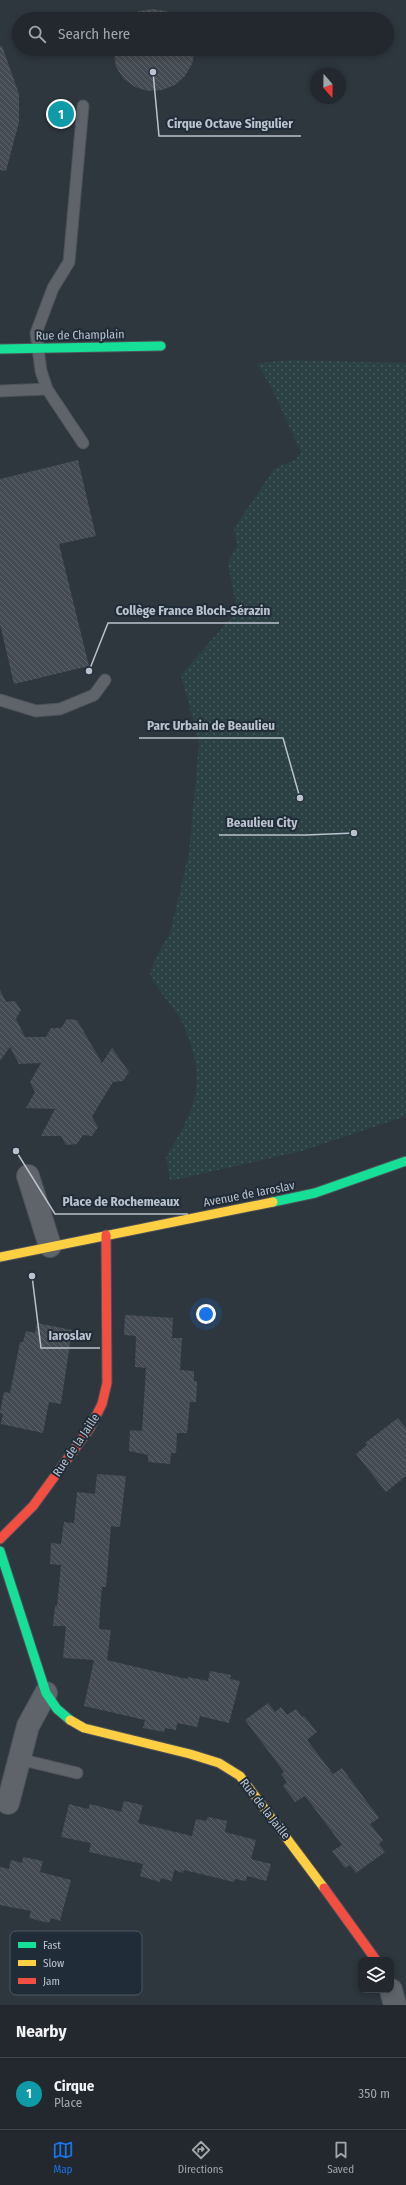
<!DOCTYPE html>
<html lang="en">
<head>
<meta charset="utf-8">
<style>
  :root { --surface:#22282e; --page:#2a3036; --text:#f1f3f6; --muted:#a2a6aa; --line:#3f444a; --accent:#1a73e8 }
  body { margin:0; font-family:"Fira Sans Condensed",sans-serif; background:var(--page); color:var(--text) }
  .controls { position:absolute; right:12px; bottom:12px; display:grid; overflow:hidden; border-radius:8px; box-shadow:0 2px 6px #0003 }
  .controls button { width:36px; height:36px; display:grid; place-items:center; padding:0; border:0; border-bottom:1px solid var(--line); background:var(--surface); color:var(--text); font:20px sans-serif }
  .compass { position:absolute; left:310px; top:68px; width:36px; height:36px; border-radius:50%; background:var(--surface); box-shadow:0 2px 6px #0003; rotate:160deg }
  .you { position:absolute; left:206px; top:1314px; width:14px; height:14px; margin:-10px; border:3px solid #fff; border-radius:50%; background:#1a73e8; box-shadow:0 0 0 6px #1a73e833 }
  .badge { display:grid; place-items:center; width:26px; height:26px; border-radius:50%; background:var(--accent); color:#fff; font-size:13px; font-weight:700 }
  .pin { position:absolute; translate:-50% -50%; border:2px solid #fff; box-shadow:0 1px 4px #0006 }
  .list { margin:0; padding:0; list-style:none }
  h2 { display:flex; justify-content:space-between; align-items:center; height:52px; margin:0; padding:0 16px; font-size:17px }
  h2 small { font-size:13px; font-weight:400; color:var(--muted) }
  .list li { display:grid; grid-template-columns:26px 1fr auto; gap:12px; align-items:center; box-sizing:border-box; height:72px; padding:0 16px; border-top:1px solid var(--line) }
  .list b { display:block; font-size:15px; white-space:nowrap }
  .list p { margin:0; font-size:13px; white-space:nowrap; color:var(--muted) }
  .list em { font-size:13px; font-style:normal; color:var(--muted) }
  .icon { flex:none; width:22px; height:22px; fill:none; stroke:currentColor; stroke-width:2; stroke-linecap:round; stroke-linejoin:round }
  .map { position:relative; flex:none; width:406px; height:2005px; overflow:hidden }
  .search { position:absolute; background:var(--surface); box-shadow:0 2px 6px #0003; left:12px; right:12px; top:12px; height:44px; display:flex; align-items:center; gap:10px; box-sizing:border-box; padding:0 14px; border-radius:22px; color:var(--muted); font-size:15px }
  .sheet { height:124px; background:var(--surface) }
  nav { display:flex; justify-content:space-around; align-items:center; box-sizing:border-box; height:56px; border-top:1px solid var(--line); background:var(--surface); font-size:11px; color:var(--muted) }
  nav a { display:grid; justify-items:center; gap:2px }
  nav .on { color:var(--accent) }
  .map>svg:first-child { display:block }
</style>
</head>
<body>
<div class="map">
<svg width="406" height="2005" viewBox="0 0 406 2005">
  <defs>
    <pattern id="grass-dots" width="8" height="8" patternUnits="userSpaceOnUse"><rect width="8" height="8" fill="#2b4144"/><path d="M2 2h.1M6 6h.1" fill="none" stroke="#485b5e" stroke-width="1.8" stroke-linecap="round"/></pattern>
    <pattern id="building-back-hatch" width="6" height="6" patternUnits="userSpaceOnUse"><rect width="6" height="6" fill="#454b52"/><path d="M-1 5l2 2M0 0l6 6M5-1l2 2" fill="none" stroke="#5e636a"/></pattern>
  </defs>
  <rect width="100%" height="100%" fill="#2e363e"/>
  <!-- grass -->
  <path fill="url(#grass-dots)" d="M289,360L406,363V1116L302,1151L170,1181L166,1157C191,1116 207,1088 189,1040C186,1033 184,1024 179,1017C170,1003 157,990 150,974L156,957L170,933L189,853L199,743L181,675L237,611L228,563L237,545L234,528L274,469L296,459L301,452L271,387L258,365V363Z"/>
  <!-- garden -->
  <path fill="#2b4144" d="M406,555V588L401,587Z"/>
  <!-- building -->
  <path fill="url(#building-back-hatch)" d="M152,9L166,11L180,19H127L139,11Z
    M0,46H2L19,94V122L6,171L0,170Z
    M113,49H194L195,51L192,64L185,76L175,85L162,90L148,91L135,87L124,79L116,67Z
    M78,460L96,536L59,544L89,666L14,684L0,624V479Z
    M0,990L6,1002L15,1001L21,1010L16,1019L25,1037H46L51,1028H61L67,1019L77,1020L102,1063L112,1048L129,1072L123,1081L113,1082L97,1108L92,1117L98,1127L92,1136L83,1135L77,1144L66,1145L61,1136H41L55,1109L26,1108L35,1092L30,1082L41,1063L19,1064L10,1047L0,1061Z
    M125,1315L173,1318L172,1338H182L180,1370L194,1371V1381H197L196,1402H190L187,1433H177L176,1453H171L170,1464L148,1462V1455L129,1451L130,1430L142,1431L146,1368L135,1367L136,1336L124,1335Z
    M37,1323L72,1330L61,1404L49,1402L43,1433L1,1424L3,1414L0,1413L4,1392L10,1393L20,1342H23L26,1331L35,1333Z
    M398,1418L406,1428V1476L386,1492L356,1454L367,1445L365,1443Z
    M97,1474L126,1476L120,1527L111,1526L106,1587H102L100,1611L99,1629L111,1630L107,1660L187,1679L188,1677L208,1681L210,1671L231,1675L230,1679L240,1681L229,1723L200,1716L197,1727L177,1723L176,1730L165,1728L164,1732L143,1728L145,1720L84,1706L94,1660L63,1658L66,1626H53L55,1606H57L61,1565L50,1564L51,1543L61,1544L64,1522L74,1523L77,1492L95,1494Z
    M268,1703L275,1712L281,1707L287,1715L296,1709L302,1717L304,1716L317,1732L307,1740L333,1774L342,1768L379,1818L370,1824L383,1840L379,1844L385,1852L356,1873L350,1865L345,1868L332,1851L342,1845L305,1796L295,1802L283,1786L287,1782L281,1774L284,1772L245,1720Z
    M124,1801L143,1805L138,1823L192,1836L196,1819L206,1821L208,1817L227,1821L225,1832L256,1840L251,1859L271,1864L266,1881L247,1876L246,1881L235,1879L234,1882L184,1870L183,1873L174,1870L172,1881L161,1878L160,1882L140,1876L143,1864L89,1852L91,1843L61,1837L69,1804L88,1809L90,1804L121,1812Z
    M23,1857L43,1861L40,1872L71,1880L60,1921L51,1918L49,1923L29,1918L31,1911L0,1905V1867L9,1869L11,1860L22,1863Z"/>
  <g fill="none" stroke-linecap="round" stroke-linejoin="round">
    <!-- lane casing -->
    <g stroke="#4d5258" stroke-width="13">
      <path id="lane" d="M0,391L47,389
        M83,443L47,389L41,371L36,333L53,288L69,262L83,106
        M0,700L36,711L60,709L94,695L105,680
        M19,1759L77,1773"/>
    </g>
    <!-- street casing -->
    <g stroke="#4d5258" stroke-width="24">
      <path id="street" d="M28,1176L50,1246
        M8,1803L28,1726L46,1693
        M391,1990L395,2005"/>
    </g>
    <!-- fast casing -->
    <g stroke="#4d5258" stroke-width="11">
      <path id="fast" d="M0,349L161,346
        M273,1202L315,1193L406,1161
        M0,1551L46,1693L57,1709L70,1720"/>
    </g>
    <!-- slow casing -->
    <g stroke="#4d5258" stroke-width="11">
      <path id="slow" d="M0,1257L273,1202
        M70,1720L84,1728L190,1754L219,1763L240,1776L324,1888"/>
    </g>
    <!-- jam casing -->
    <g stroke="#4d5258" stroke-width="11">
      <path id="jam" d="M0,1539L33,1506L90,1428L102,1404L107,1383L106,1235
        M324,1888L376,1960"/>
    </g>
    <!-- lane -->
    <use href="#lane" stroke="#5f646b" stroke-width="11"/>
    <!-- street -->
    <use href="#street" stroke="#5f646b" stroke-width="22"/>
    <!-- fast -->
    <use href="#fast" stroke="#16e098" stroke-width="9"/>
    <!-- slow -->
    <use href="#slow" stroke="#ffcf43" stroke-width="9"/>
    <!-- jam -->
    <use href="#jam" stroke="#f24e42" stroke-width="9"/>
  </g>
  <g text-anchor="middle" stroke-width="4" stroke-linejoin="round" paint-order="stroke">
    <!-- street labels -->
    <g font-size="12" fill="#bac2cd" stroke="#212c39">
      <text transform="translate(80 335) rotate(-1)" y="4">Rue de Champlain</text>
      <text transform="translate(249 1194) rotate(-11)" y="4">Avenue de Iaroslav</text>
      <text transform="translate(76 1445) rotate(-56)" y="4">Rue de la Jaille</text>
      <text transform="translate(265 1809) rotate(52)" y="4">Rue de la Jaille</text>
    </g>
  </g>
  <!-- legend -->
  <rect x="10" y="1931" width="132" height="64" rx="6" fill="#212c39" stroke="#4f5965" stroke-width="1"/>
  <rect x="18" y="1942" width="18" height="6" fill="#16e098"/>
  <rect x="18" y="1960" width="18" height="6" fill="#ffcf43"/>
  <rect x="18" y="1978" width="18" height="6" fill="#f24e42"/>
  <g font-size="11" fill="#bac2cd">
    <text x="43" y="1949">Fast</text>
    <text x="43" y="1967">Slow</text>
    <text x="43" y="1985">Jam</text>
  </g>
  <!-- callouts -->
  <path fill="none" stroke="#bac2cd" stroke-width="1.5" d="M153 72L159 136H301M89 671L108 623H279M300 798L283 738H139M354 833L306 835H219M16 1151L55 1214H188M32 1276L41 1348H100"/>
  <g fill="#bac2cd" stroke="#212c39" stroke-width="1.5">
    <circle cx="153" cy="72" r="4"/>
    <circle cx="89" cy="671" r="4"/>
    <circle cx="300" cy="798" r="4"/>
    <circle cx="354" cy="833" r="4"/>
    <circle cx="16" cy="1151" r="4"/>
    <circle cx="32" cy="1276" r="4"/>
  </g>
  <g font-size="13" text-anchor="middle" font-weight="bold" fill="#bac2cd" stroke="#212c39" stroke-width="4" stroke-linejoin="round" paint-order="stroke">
    <text x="230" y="128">Cirque Octave Singulier</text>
    <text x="193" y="615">Collège France Bloch-Sérazin</text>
    <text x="211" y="730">Parc Urbain de Beaulieu</text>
    <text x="262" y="827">Beaulieu City</text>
    <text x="121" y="1206">Place de Rochemeaux</text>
    <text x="70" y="1340">Iaroslav</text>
  </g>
</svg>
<div class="controls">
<button><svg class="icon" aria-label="layers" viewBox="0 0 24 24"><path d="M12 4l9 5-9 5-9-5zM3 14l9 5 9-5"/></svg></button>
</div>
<svg class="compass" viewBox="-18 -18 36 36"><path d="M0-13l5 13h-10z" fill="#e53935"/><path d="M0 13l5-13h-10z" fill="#a2a6aa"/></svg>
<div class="you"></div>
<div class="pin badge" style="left:61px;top:114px;background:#0f9aa8">1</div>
<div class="search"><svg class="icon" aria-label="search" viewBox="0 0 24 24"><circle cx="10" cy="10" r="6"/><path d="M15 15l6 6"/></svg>Search here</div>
</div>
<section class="sheet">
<h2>Nearby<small></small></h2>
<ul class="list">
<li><span class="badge" style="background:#0f9aa8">1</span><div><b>Cirque</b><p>Place</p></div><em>350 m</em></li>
</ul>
</section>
<nav>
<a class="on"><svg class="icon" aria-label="map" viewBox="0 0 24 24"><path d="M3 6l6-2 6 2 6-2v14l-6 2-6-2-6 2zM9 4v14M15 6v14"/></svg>Map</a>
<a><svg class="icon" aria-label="directions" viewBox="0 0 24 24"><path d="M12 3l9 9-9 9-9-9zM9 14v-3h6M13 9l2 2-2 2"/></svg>Directions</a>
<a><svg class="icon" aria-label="saved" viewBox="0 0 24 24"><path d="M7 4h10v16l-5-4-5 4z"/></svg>Saved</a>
</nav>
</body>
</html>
